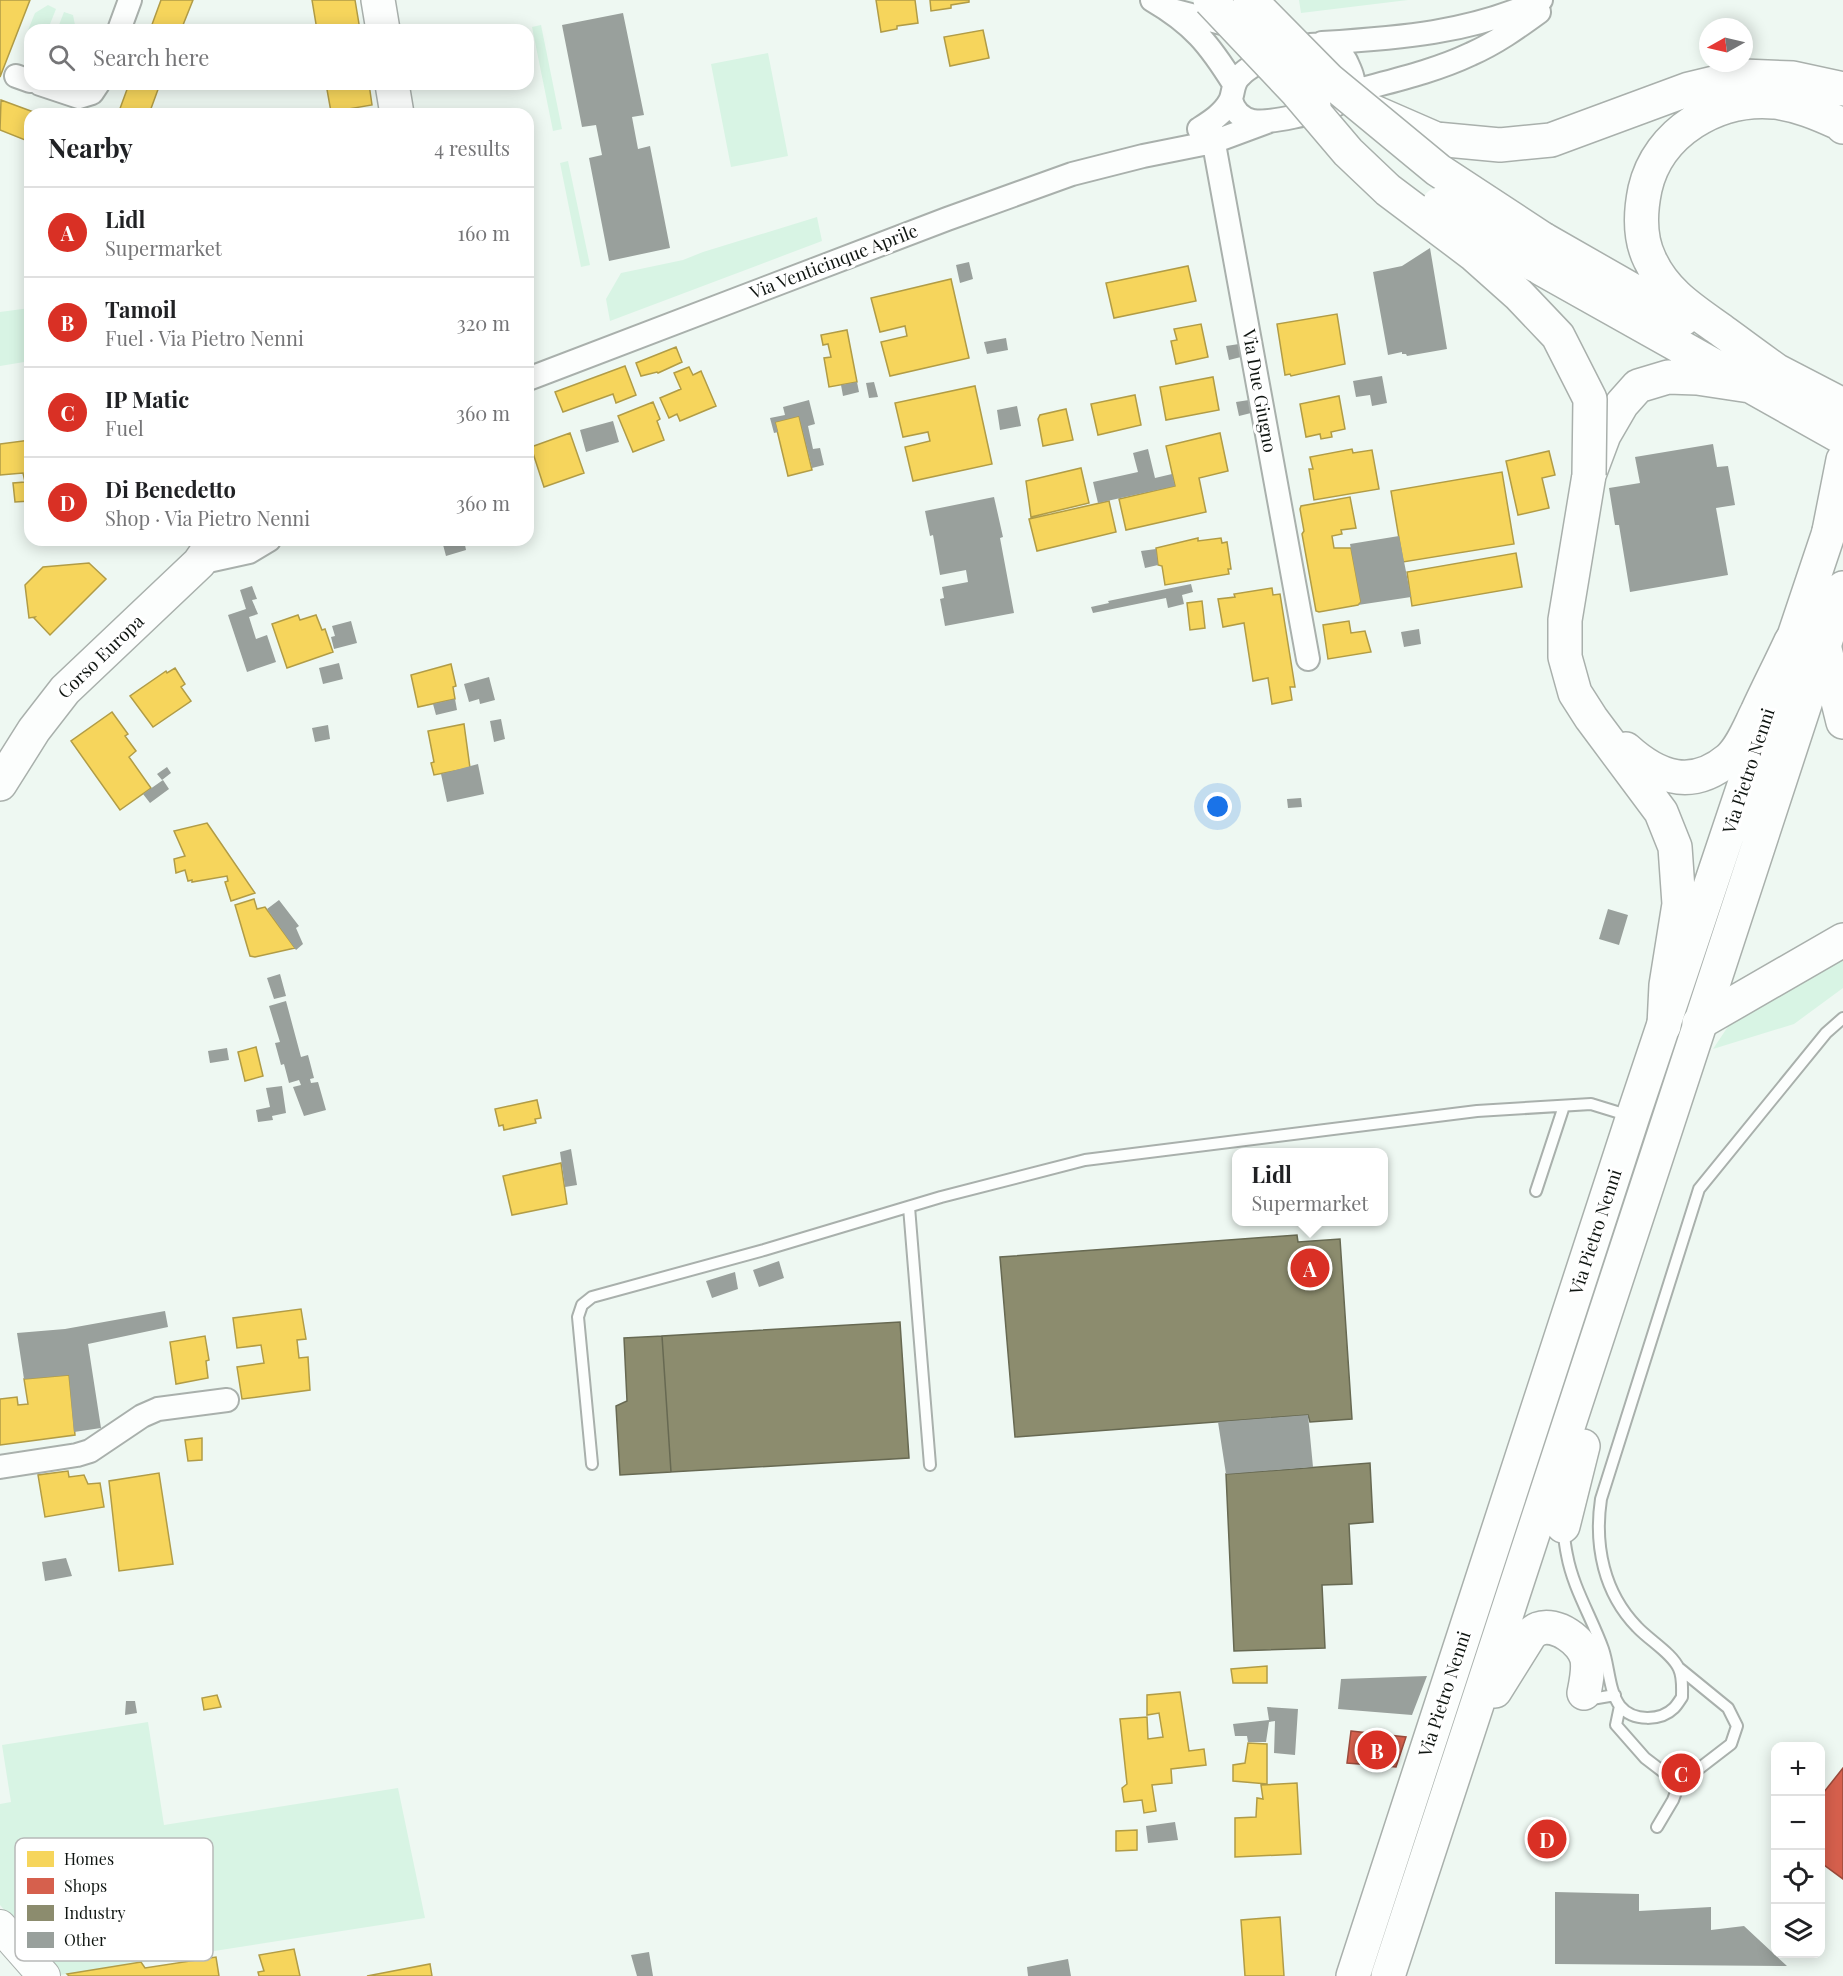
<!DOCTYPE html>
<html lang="en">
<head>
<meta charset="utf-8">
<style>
  :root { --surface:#fff; --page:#f6f6f6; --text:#202124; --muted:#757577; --line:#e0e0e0; --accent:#d93025 }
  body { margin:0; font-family:"Playfair Display",serif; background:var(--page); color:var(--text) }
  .controls { position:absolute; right:18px; bottom:18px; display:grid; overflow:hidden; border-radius:12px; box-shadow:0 3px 15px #0003 }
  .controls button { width:54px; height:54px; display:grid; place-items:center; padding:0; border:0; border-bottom:2px solid var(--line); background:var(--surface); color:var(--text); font:30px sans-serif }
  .compass { position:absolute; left:1699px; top:18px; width:54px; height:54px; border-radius:50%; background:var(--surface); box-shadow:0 3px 15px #0003; rotate:262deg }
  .you { position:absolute; left:1218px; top:807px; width:21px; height:21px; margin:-15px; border:4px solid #fff; border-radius:50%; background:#1a73e8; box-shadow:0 0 0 9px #1a73e833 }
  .badge { display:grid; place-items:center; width:39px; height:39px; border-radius:50%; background:var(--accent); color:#fff; font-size:20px; font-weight:700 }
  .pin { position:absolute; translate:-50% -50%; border:3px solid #fff; box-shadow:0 2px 6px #0006 }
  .popup { position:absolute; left:1232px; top:1148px; width:156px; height:78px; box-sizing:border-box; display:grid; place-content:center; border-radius:12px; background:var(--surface); filter:drop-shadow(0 2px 4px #0005); font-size:20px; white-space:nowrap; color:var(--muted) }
  .popup b { font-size:22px; color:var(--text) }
  .popup::after { content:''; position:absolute; left:50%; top:100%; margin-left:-12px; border:12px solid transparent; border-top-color:var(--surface) }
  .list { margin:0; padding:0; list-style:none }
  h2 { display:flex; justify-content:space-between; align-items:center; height:78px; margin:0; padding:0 24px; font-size:26px }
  h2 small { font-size:20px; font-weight:400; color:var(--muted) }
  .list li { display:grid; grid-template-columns:39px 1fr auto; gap:18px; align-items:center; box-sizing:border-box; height:90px; padding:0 24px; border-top:2px solid var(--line) }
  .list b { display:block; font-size:22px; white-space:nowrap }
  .list p { margin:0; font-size:20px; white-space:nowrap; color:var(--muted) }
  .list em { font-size:20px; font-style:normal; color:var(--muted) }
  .icon { flex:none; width:33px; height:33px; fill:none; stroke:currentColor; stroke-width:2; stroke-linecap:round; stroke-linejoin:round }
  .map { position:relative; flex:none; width:1843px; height:1976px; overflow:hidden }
  .search { position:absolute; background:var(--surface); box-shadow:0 3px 15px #0003; left:24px; top:24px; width:510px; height:66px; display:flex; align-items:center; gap:15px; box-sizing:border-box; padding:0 21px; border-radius:18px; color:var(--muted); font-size:22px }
  .panel { position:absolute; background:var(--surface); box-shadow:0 3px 15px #0003; left:24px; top:108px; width:510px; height:438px; border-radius:18px }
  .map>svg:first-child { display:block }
</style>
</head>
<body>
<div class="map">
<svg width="1843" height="1976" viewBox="0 0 1843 1976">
  <rect width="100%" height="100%" fill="#eef8f2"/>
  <!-- green -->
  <path fill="#d8f4e4" d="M1299,0H1408L1301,13Z
    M48,5L56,9L48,29L28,30L35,13Z
    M64,12L73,15L76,30H57Z
    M541,25L562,129L553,131L532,27Z
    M768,53L788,156L731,167L711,64Z
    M568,161L590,265L581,267L560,163Z
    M817,217L822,241L610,321L606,299L621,273L683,260L703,252Z
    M30,308V361L0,366V312Z
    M1843,951V988L1794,1024L1713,1049L1731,1022Z
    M148,1722L164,1825L398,1788L425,1918L60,1975L0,1905V1804L11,1802L2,1745Z"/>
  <!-- homes -->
  <path fill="#f6d55c" stroke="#b19c46" stroke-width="1.5" d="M0,0H30L0,77Z
    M161,0H193L181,30H150Z
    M312,0H355L360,30H317Z
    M876,0H915L918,23L897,26V29L881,32Z
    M930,0H969V2L951,5V8L931,11Z
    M983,30L989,58L950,66L944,37Z
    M129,84H160L149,114H118Z
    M326,84H369L372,105L331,112Z
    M1,100L39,114H30V142L0,130Z
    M1188,266L1196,301L1114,318L1106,283Z
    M951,279L969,358L890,376L881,342L907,336L905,326L880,332L871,298Z
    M1337,314L1345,364L1291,376L1290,374L1285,375L1277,324Z
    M1201,324L1208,357L1176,364L1171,341L1177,340L1174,329Z
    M847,330L857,382L829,387L824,358L831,357L828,344L823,345L821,335Z
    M676,347L682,362L658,373L657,372L641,376L636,363Z
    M625,366L636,395L616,403L613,394L563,412L555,392Z
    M689,367L693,375L701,371L716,406L680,421L677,414L669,418L660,398L681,389L674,373Z
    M1213,377L1219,410L1166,420L1160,387Z
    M975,386L992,464L913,481L905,447L930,441L928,432L903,437L895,403Z
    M1135,395L1141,425L1098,435L1091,404Z
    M1339,396L1345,429L1331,432L1332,437L1321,439L1320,434L1306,437L1300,404Z
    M653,402L660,419L657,421L664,440L633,452L618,416Z
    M1066,409L1073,440L1043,446L1038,419L1040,415Z
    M799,416L812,470L788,476L775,422Z
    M570,433L584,473L544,487L531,447Z
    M1220,433L1228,471L1199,478L1206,512L1126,530L1119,499L1175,486L1166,446Z
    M30,440V501L15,502L13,483L25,482L23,473L0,475V444Z
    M1352,449L1353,453L1372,450L1379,489L1314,500L1309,469H1313L1310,457Z
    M1549,451L1555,475L1542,478L1549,508L1518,515L1506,461Z
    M1081,468L1089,503L1031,517L1026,481Z
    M1502,472L1514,544L1403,562L1391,491Z
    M1350,497L1356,528L1341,530L1342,534L1332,536L1334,548H1351L1361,602L1358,605L1319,612L1316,611L1302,534L1304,531L1300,509L1301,506Z
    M1109,501L1116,532L1037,551L1029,519Z
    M1198,538V541L1221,538L1222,543L1227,542L1231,569H1228L1229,574L1165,585L1162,566L1158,565L1156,548Z
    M1516,553L1522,587L1412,606L1407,572Z
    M89,563L106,579L50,635L34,618L35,617L29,618L25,585L43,567Z
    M1272,588L1273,595L1280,594L1295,687H1290L1292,700L1272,704L1268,678L1253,681L1244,623L1223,627L1218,599L1235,597L1234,594Z
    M1202,601L1205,628L1190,630L1187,603Z
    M298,615L300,620L316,615L322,630L325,629L333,652L287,668L272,624Z
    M1349,621L1351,633L1365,631L1371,652L1328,659L1323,625Z
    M451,664L456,686L453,687L455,699L418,707L411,675Z
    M175,668L185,684L181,687L191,701L153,727L130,696L166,671L167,673Z
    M112,712L128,734L125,736L136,751L129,757L151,788L120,810L71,741Z
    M464,724L470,768L434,775L431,763L434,762L428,731Z
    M207,823L255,893L231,901L225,882L228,881L227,876L192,882V880L188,881L185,870L176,873L174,859L185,856L174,831Z
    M254,899L257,909L265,907L295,948L255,957L250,956L235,905Z
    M256,1047L263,1076L245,1081L238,1052Z
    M537,1100L541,1118L535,1119L536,1123L504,1130L503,1125L499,1126L495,1109Z
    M561,1163L567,1204L512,1215L503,1176Z
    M301,1309L306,1339L297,1340L299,1358L308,1357L310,1390L242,1399L237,1367L264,1363L261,1345L237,1348L233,1318Z
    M205,1336L209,1360L206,1361L208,1378L176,1384L170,1342Z
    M69,1375L75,1435L0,1445V1399L17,1397L18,1405L28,1404L24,1379Z
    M202,1438V1460L188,1461L185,1440Z
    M68,1471L69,1477L84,1475L88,1484L100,1483L104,1507L45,1517L38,1475Z
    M159,1473L173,1564L119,1571L109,1481Z
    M1267,1666V1683H1233L1231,1669Z
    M1180,1692L1189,1751L1204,1749L1206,1765L1171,1769L1172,1783L1152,1785L1156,1811L1144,1813L1142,1800L1124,1802L1122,1788L1127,1784L1120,1719L1147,1717L1148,1739L1163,1737L1159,1713L1147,1715V1695Z
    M217,1695L221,1707L204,1710L202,1698Z
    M1248,1743L1267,1744V1784L1233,1781V1765L1245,1763Z
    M1297,1783L1301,1854L1235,1857V1818L1256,1817L1257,1798L1263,1799L1261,1785Z
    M1137,1830V1850L1116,1851V1831Z
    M1280,1917L1284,1976H1245L1241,1920Z
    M294,1949L300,1976H259L258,1972L264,1971L259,1955Z
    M216,1957L219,1976H69L67,1974L141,1962L145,1968Z
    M430,1964L432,1976H367Z"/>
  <!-- shops -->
  <path fill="#d6604d" stroke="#9b4a3b" stroke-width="1.5" d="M1351,1731L1406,1737L1396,1767L1347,1763Z
    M1843,1768V1879L1820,1862V1797Z"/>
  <!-- industry -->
  <path fill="#8c8c6e" stroke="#676952" stroke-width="1.5" d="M1297,1235L1298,1242L1340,1239L1352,1419L1310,1422L1308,1415L1015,1437L1000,1257Z
    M900,1322L909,1458L671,1472L662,1336Z
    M662,1336L671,1472L620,1475L616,1406L627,1401L624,1338Z
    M1370,1463L1373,1522L1349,1524L1352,1584L1322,1585L1325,1648L1234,1651L1226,1474Z"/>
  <!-- building -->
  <path fill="#99a09c" d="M623,13L644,115L632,117L638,149L650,146L670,248L609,261L589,158L602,155L596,125L582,127L562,25Z
    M1430,248L1447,349L1407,356L1406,354H1402V352L1388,355L1373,272L1402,266Z
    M969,262L973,279L960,283L956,265Z
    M1006,338L1008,350L987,354L984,342Z
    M1239,344L1241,357L1229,360L1226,346Z
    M1382,376L1387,403L1372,406L1370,395L1356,397L1353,381Z
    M857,382L859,392L843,396L841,385Z
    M874,382L878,397L869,398L866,383Z
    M809,400L815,424L808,426L813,449L820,448L824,465L812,468L799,416L775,422L778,432L774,433L770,418L785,415L783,407Z
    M1249,400L1251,413L1239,416L1236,402Z
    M1017,406L1021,426L1000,430L997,410Z
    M613,421L619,442L586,452L580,430Z
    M1713,444L1717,467L1728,466L1735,505L1716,508L1728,575L1630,592L1619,525H1615L1609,488L1640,483L1635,457Z
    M1148,449L1155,478L1172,474L1175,486L1098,503L1093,482L1138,472L1133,453Z
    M994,497L1003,537L1000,538L1014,613L945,626L940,599L944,598L942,587L968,582L966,570L940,575L933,535L930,536L925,511Z
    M1399,536L1411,597L1358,605L1361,602L1350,544Z
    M447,540H464L466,550L446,556L442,541Z
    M1156,549L1158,565L1145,568L1141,551Z
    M1191,584L1193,592L1182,595L1184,604L1168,608L1166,598L1093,613L1091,607L1109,603L1108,601Z
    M252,586L257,599L252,600L258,614L249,617L256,639L267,635L276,662L247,672L228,615L246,609L240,590Z
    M351,621L357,643L334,649L331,637L335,636L332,626Z
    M1419,629L1421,644L1404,647L1401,632Z
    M339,663L343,679L323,684L319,668Z
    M489,677L495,700L480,704L479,699L469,702L464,684Z
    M455,699L457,710L436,715L433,704Z
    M501,719L505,739L494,742L490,721Z
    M328,725L330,739L315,742L312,728Z
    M478,764L484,794L447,802L441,774Z
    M167,767L171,773L162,780L157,774Z
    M163,780L169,789L150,803L143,794Z
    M1301,798L1302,807L1288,808L1287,799Z
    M279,900L299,926L296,928L303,944L296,950L267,909Z
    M1608,909L1628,915L1619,945L1599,939Z
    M280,974L286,996L274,999L267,978Z
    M286,1001L301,1057L308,1055L314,1078L310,1079L311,1083L318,1082L326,1110L304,1116L293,1087L301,1085L299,1080L289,1083L284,1064L281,1065L275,1043L280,1042L269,1006Z
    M227,1048L229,1060L210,1063L208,1051Z
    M282,1086L286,1113L272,1116L273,1120L258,1122L256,1110L270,1107L266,1088Z
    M571,1149L577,1185L565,1187L560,1152Z
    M779,1261L784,1278L759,1287L753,1270Z
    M735,1272L738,1289L712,1298L706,1281Z
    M165,1311L168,1327L88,1344L101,1428L74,1432L69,1375L24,1379L17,1333L65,1329Z
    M1308,1415L1313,1467L1226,1474L1218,1422Z
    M66,1558L72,1576L45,1581L42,1562Z
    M1427,1676L1412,1715L1338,1709L1341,1679Z
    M126,1701H135L137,1713L125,1715Z
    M1267,1707L1298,1709L1295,1755L1274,1753L1275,1721L1269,1722L1266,1742H1248L1247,1736H1235L1233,1724L1269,1720Z
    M1175,1822L1178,1840L1148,1843L1146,1826Z
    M1555,1892L1639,1894V1911L1711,1907V1930L1744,1926L1787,1966L1555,1964Z
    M649,1952L653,1976H637L631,1955Z
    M1068,1959L1071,1976H1028L1027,1967Z"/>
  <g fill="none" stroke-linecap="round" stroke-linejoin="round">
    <!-- lane casing -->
    <g stroke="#a9b0ac" stroke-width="14">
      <path id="lane" d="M1536,1191L1564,1106
        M909,1207L930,1465
        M592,1464L578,1317L582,1305L592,1297L764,1250L941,1197L1085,1160L1477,1111L1591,1104L1630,1116
        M1563,1527C1564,1536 1565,1546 1567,1555C1573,1588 1592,1618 1603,1649C1609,1666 1609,1692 1620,1706C1633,1722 1661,1721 1674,1708C1677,1705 1680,1700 1682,1697C1682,1688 1683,1677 1679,1669C1673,1654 1649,1640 1637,1627C1604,1593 1594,1546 1601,1499L1699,1189L1826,1033L1843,1018
        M1586,1700L1615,1695
        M1620,1706L1616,1725L1645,1758L1679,1784L1673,1800L1657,1827
        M1679,1784L1731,1744L1737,1726L1728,1708L1679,1668"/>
    </g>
    <!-- street casing -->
    <g stroke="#a9b0ac" stroke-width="26">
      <path id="street" d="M1152,0C1193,24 1209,44 1234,84
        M1168,9L1233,26
        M119,30L130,0
        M1322,43C1399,38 1470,33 1541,0
        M16,76L30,81
        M40,84L79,97L92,93L98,84
        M1351,92C1391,81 1433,72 1471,54C1496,43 1517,28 1539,12
        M1210,122L1308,659
        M1199,129C1210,122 1223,114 1230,101C1234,93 1232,83 1240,76C1253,61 1305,41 1325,45C1335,46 1341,53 1346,61C1351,72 1356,80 1351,92C1347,97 1339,104 1333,106C1319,112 1267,124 1253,121C1241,119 1234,111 1231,100
        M528,379L947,219L1072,174L1143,156L1213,142L1267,122
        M199,563L249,552L269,540
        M0,1467L77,1455L90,1451L142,1416L158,1409L227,1400"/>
    </g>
    <!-- secondary casing -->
    <g stroke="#a9b0ac" stroke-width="34">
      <path id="secondary" d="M0,1926L44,1976"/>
    </g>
    <!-- primary casing -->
    <g stroke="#a9b0ac" stroke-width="36">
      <path id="primary" d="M378,0L383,30
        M392,84L397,114
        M0,784L34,730L65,690L199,563L215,540
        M1563,1526L1583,1446
        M1495,1691L1530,1635C1532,1633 1535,1630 1538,1629C1556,1622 1583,1641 1587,1659C1589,1670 1586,1683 1584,1693
        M1353,1976L1633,1116L1838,505
        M1388,1976L1843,588"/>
    </g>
    <!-- highway casing -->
    <g stroke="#a9b0ac" stroke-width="36">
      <path id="highway" d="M1374,112L1436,139L1500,145L1551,140L1689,89L1743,76L1793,78L1843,89
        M1543,239L1683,319
        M1535,265L1843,438
        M1762,363L1843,405
        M1780,373C1760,359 1740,344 1721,330C1693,310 1665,293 1650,260C1639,238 1640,213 1645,189C1658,132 1717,97 1774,102C1798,105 1817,113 1839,123L1843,127
        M1829,531L1843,460
        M1824,645L1843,722
        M1626,749C1658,778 1692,790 1729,759C1742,747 1749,728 1757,712C1768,688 1780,665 1791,641
        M1699,1023L1843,940
        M1664,1026L1666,985L1679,904L1675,847L1661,812L1591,718L1575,693L1565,657V620L1589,475L1604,435L1622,404L1638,386L1668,377L1697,378L1750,386"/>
    </g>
    <!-- lane -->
    <use href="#lane" stroke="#fcfefd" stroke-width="10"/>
    <!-- street -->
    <use href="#street" stroke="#fcfefd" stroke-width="22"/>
    <!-- secondary -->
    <use href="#secondary" stroke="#fcfefd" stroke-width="32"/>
    <!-- primary -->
    <use href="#primary" stroke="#fcfefd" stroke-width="33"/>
    <!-- highway -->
    <use href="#highway" stroke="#fcfefd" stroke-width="33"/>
    <!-- highway-bridge casing -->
    <g stroke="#a9b0ac" stroke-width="36" stroke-linecap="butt">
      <path id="highway-bridge" d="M1210,0L1297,92L1314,106
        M1250,0L1329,80L1438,170L1543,239
        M1297,92L1348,152L1388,190L1473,254L1519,295L1558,336L1590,399L1589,475
        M1439,204L1535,265"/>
    </g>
    <!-- highway-bridge -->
    <use href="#highway-bridge" stroke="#fcfefd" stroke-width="33"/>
  </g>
  <g text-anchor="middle" stroke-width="6" stroke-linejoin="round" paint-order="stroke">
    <!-- street labels -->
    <g font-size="18" fill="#101612" stroke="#fff">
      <text transform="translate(834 262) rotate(-21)" y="6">Via Venticinque Aprile</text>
      <text transform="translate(1259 391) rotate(80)" y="6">Via Due Giugno</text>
      <text transform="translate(101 657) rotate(-44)" y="6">Corso Europa</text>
      <text transform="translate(1749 771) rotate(-72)" y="6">Via Pietro Nenni</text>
      <text transform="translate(1596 1232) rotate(-72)" y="6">Via Pietro Nenni</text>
      <text transform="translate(1445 1694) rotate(-72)" y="6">Via Pietro Nenni</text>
    </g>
  </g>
  <!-- legend -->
  <rect x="15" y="1838" width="198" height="123" rx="9" fill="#fff" stroke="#b7b9b8" stroke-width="1.5"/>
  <rect x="27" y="1851" width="27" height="16" fill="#f6d55c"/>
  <rect x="27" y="1878" width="27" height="16" fill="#d6604d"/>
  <rect x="27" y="1905" width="27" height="16" fill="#8c8c6e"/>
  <rect x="27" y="1932" width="27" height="16" fill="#99a09c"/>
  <g font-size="16" fill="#101612">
    <text x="64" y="1865">Homes</text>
    <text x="64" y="1892">Shops</text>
    <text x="64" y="1919">Industry</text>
    <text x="64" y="1946">Other</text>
  </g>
</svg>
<div class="controls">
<button>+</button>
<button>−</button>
<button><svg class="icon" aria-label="locate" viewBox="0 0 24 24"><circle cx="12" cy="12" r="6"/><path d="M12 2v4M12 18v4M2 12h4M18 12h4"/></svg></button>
<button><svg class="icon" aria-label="layers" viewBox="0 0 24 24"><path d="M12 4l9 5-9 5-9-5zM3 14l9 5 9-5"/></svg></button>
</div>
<svg class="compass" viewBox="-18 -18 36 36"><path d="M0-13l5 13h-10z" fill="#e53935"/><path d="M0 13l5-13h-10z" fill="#757577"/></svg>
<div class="you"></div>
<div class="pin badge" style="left:1310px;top:1268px">A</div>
<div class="popup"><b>Lidl</b>Supermarket</div>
<div class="pin badge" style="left:1377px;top:1750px">B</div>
<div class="pin badge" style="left:1681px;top:1773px">C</div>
<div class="pin badge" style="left:1547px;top:1839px">D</div>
<div class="search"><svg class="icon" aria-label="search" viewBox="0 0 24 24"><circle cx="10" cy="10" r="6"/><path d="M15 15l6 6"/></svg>Search here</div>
<section class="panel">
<h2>Nearby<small>4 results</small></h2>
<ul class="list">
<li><span class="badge">A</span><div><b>Lidl</b><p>Supermarket</p></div><em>160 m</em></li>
<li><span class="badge">B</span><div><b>Tamoil</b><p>Fuel · Via Pietro Nenni</p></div><em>320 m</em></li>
<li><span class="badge">C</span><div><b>IP Matic</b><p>Fuel</p></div><em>360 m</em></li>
<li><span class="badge">D</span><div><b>Di Benedetto</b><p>Shop · Via Pietro Nenni</p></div><em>360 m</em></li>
</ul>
</section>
</div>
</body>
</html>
